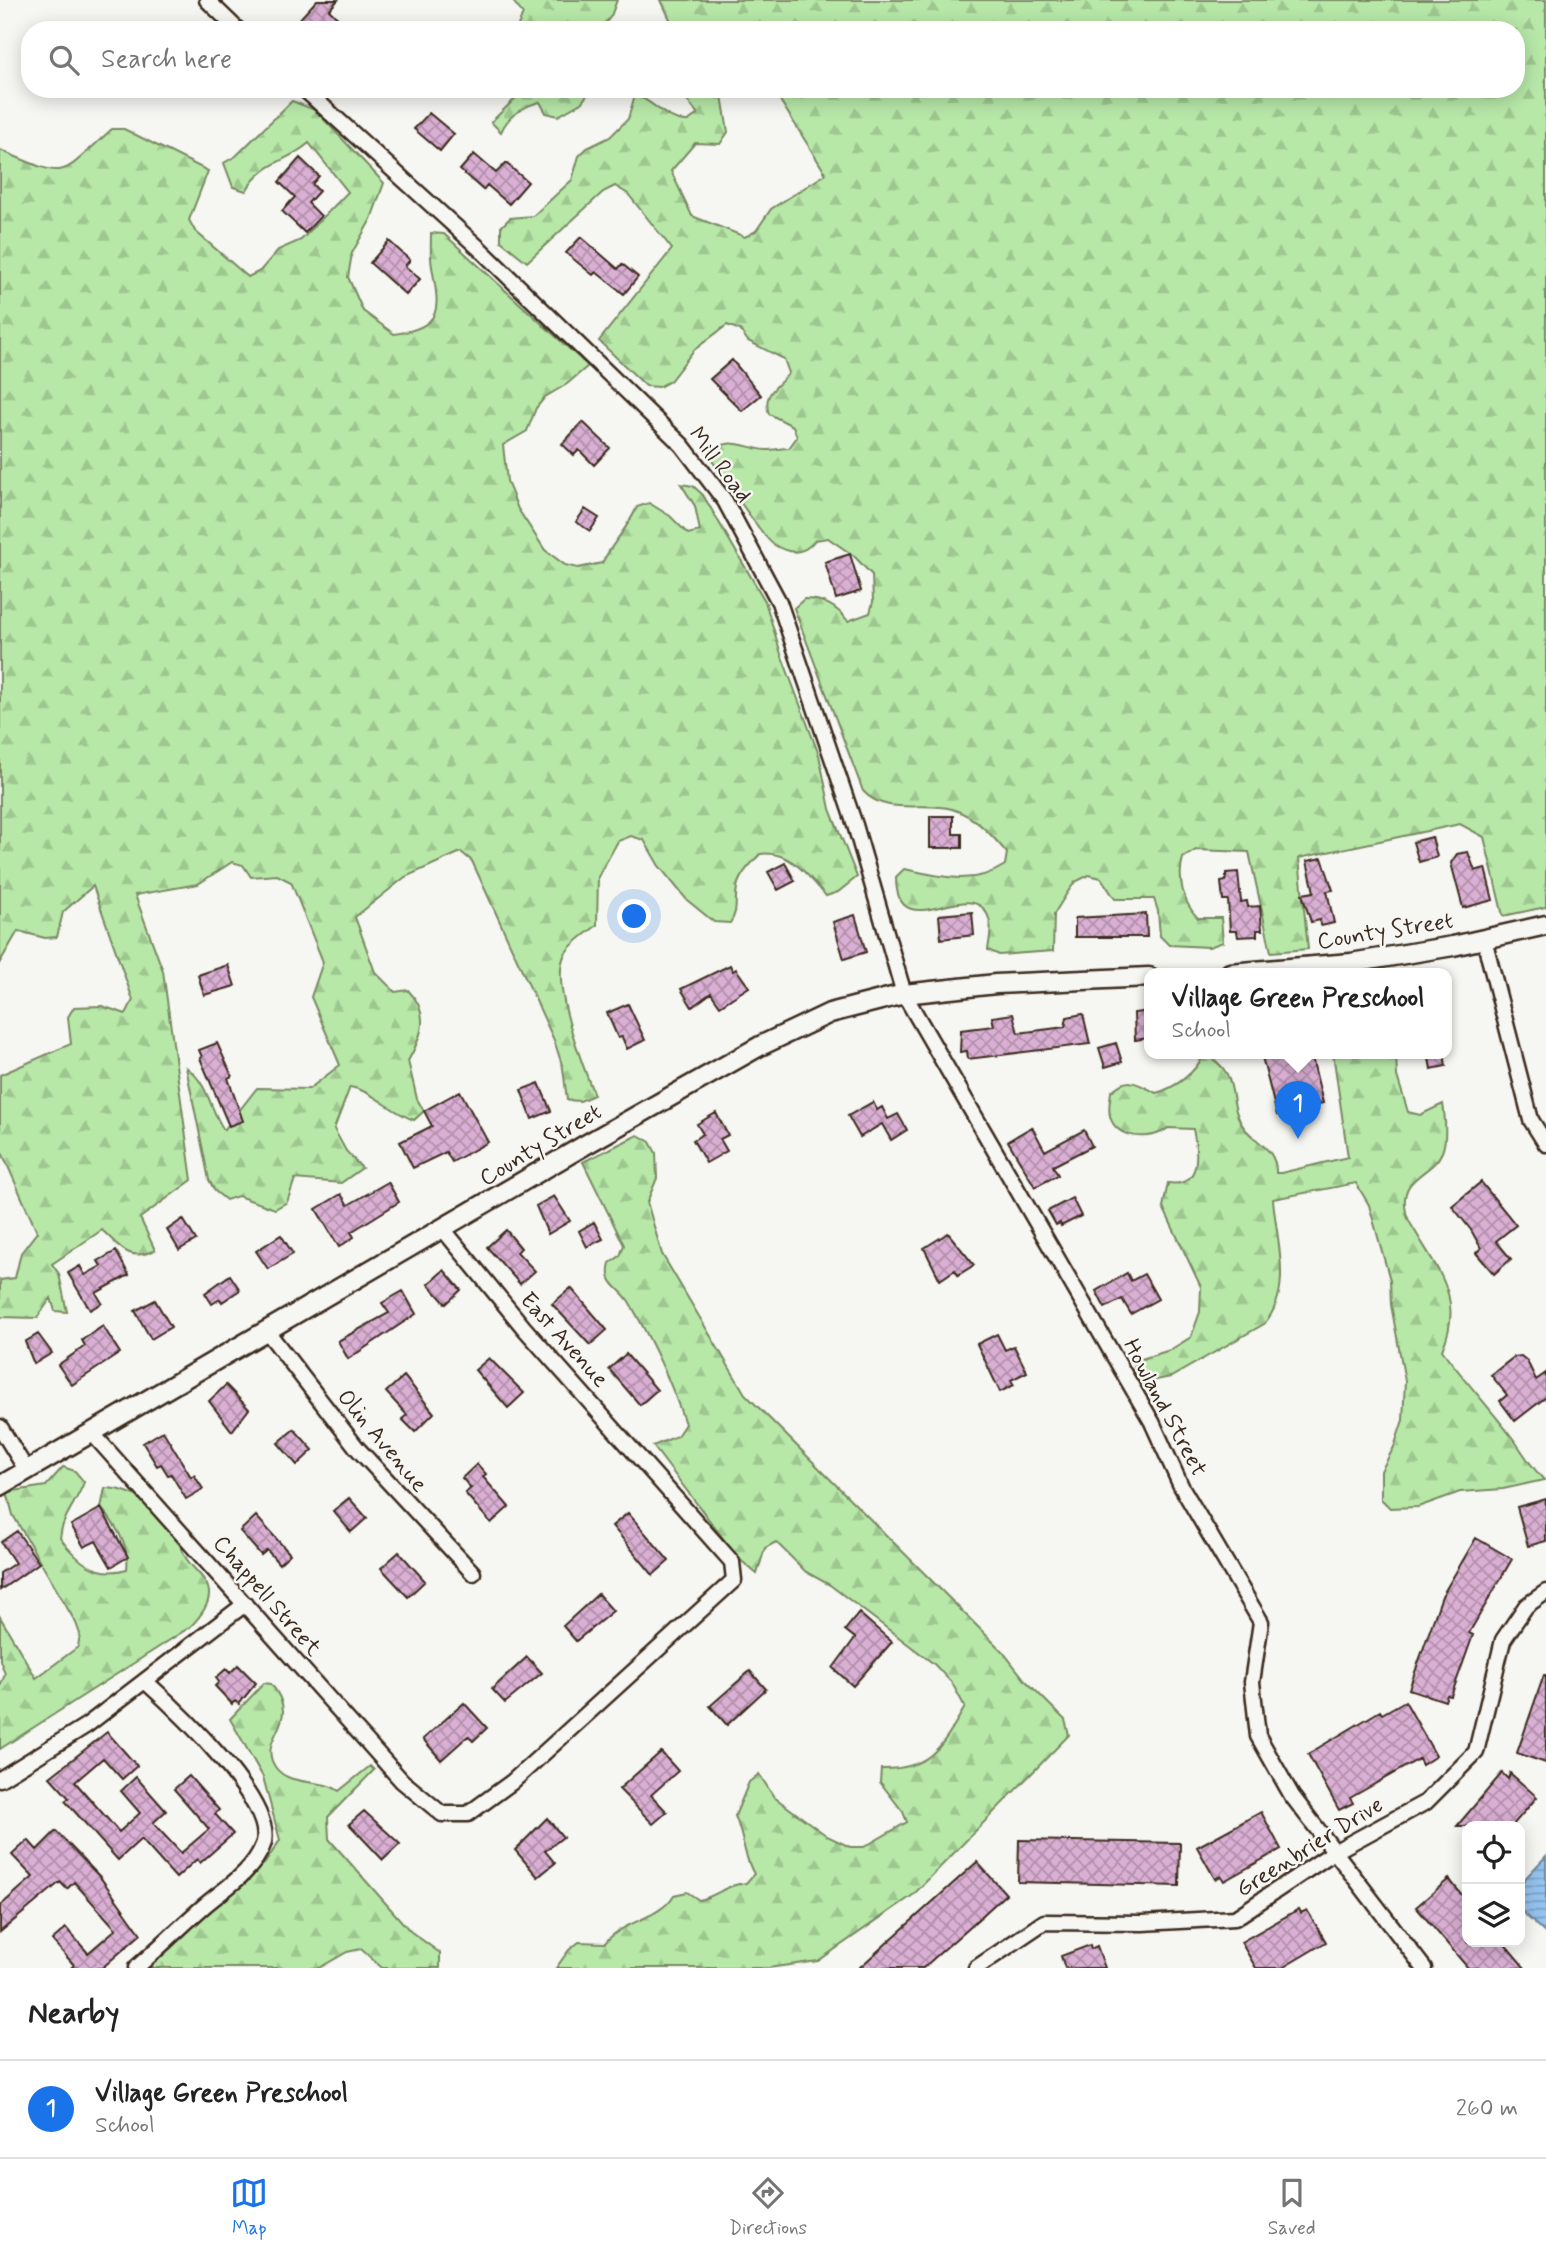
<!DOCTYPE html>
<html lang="en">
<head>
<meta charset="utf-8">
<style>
  :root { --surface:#fff; --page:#f2f2f2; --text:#222; --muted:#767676; --line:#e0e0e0; --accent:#1a73e8 }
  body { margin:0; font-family:Mynerve,sans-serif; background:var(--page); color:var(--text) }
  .controls { position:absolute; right:21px; bottom:21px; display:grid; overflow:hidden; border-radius:14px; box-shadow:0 4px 18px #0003 }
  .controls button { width:63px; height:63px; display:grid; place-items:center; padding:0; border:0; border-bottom:2px solid var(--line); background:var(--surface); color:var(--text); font:35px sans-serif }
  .you { position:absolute; left:635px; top:917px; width:24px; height:24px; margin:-18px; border:5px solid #fff; border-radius:50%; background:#1a73e8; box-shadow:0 0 0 10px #1a73e833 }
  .badge { display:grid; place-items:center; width:46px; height:46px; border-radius:50%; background:var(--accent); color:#fff; font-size:23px; font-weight:700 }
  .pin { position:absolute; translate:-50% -58px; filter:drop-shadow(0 2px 4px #0008) }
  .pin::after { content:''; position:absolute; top:37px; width:24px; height:21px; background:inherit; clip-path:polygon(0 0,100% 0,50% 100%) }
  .popup { position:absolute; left:1144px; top:968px; width:308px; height:91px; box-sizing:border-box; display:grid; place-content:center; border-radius:14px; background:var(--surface); filter:drop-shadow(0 2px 5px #0005); font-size:23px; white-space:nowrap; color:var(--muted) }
  .popup b { font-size:26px; color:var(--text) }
  .popup::after { content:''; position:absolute; left:50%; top:100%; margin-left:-14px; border:14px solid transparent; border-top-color:var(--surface) }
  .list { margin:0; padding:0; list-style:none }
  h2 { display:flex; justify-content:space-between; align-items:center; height:91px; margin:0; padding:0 28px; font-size:30px }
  h2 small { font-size:23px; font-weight:400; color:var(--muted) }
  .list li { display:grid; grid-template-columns:46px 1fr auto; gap:21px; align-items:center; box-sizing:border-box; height:98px; padding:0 28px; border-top:2px solid var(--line) }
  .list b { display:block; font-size:26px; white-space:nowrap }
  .list p { margin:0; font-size:23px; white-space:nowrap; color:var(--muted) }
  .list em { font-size:23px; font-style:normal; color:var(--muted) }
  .icon { flex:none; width:38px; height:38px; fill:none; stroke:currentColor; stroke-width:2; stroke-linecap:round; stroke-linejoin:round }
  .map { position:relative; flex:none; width:1546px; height:1968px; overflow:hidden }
  .search { position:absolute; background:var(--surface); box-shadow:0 4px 18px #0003; left:21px; right:21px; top:21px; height:77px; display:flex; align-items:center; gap:18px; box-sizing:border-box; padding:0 24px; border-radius:28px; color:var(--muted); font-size:26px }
  .sheet { height:189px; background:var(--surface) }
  nav { display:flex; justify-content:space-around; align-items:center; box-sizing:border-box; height:98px; border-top:2px solid var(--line); background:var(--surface); font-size:19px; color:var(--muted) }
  nav a { display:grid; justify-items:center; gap:4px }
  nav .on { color:var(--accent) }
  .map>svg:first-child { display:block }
</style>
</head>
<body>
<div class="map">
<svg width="1546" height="1968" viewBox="0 0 1546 1968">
  <defs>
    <pattern id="forest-firs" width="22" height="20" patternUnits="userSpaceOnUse" patternTransform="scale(1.75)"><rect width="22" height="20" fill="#b7e8a8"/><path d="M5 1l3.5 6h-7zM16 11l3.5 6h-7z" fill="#9ec790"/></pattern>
    <pattern id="water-rules" width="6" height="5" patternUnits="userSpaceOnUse" patternTransform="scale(1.75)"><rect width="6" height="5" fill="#94c3ef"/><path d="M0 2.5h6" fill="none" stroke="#7a9fc1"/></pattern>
    <pattern id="building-cross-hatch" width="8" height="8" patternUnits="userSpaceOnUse" patternTransform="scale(1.75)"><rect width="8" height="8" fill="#daafd4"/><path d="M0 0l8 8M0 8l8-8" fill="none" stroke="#b28fab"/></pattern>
  </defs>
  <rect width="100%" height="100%" fill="#f6f6f2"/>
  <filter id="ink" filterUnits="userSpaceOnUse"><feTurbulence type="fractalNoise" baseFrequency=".0143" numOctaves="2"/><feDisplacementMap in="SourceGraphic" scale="14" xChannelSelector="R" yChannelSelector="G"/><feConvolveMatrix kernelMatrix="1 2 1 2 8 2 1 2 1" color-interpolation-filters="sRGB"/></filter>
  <g filter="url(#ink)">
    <!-- forest -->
    <path fill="url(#forest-firs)" stroke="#798963" stroke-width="2" d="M512,0H617L611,16L600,30H516L523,14Z
      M661,0H1546V907L1503,916L1484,837L1460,824L1299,858L1308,949L1271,952L1249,852L1196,850L1183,858C1177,878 1183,903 1198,918H1221L1223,942L1209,947L1169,945L1160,936L1158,911L1154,899H1115L1101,878L1089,875L1075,882L1067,893L1054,914L1053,951L999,955L988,950C989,941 992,931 990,923C979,866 896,953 896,877L904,869C939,876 972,887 1005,865L1007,853C992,835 975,816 952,809C922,801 886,816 863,791L794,608L804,599C823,599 836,606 848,621L870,613L873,602L872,575L854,556L828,538L815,540C804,555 790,555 773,544C761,536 720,471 708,455C727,434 744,448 766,450C774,450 782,448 789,448L797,437L793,426L769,414C762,393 777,388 789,373L784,359L748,341L740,330L727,325L694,350L670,381L659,387L646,386L599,341L672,249L628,194L615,186L603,192L527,262L501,241V227L510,218L533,216L572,180L579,156L587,148L610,137L628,119L635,95C656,102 665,121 688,121L698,114L681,93L689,89H721L728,132L720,144L695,143L671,171L692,216L745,237L756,231L771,209L826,174L773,89H1516V30H675Z
      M513,89H586L588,94L581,103L558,116L546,113L540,102C523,106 508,116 501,132L491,122L518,96Z
      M292,101L315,110L384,183L371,219L352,253L348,277L363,311L394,334C445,327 439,307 432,267C430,256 431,244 431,233L444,234L588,366L567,384L545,397L536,408L527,431L503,445L507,481L518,509L545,550L565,565L578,568L602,563C613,542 628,528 637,507L649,503L670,516L688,534L700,531L695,506L681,484L693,486L703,495L765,601L781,654L819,755L830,809L857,877L838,892L826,896C808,875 790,850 760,854C751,864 739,875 737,888C734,902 739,910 730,923L714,922L687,900L659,866L644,840L631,836L618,841L598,877L597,925C588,933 571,943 565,954C549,982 583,1065 594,1095L580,1101L567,1100L563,1068L554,1040L472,861L461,852L405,877L355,917L375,972L395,992L408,990C431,1014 422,1036 408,1061L417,1099L424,1111L414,1120C391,1112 373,1091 350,1087L334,1129L346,1151L362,1168L341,1183L295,1179L287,1202L275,1209L238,1196L226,1200L215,1191L209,1180L186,1067C209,1084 209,1108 224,1130L257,1088L309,1089L340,1065L311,997L323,962L291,882L277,875L251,877L243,865L232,862L198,884L135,895L163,971L192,1180L140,1218L155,1250C128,1263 120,1246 102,1230L52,1264L59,1274L67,1312L55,1311L51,1298L37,1318L0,1317V1280L15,1278L21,1253L37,1232L0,1148V1075L71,1044L68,1017L74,1007L102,1006L126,1014L133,1000L93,886L63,912L57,937L45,938L18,931L0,962V150C71,180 56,179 112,129H124L208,171L189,220L195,231L248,277L260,271L278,250L301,240L348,192L309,143C286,163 264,161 246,191L233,187L224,163L236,156Z
      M1333,1053H1396L1397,1076L1408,1112L1420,1115L1443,1104C1445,1117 1447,1140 1442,1152C1432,1176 1398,1175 1406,1212C1407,1220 1414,1229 1418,1236C1442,1276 1463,1302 1442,1350C1464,1380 1489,1407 1511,1436C1524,1453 1528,1463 1544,1480L1503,1489L1460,1492L1418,1507L1390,1508L1381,1499V1471L1394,1447L1403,1420L1405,1381L1391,1305L1390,1280L1369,1205L1356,1183L1273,1199C1276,1240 1294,1290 1264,1324L1171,1377L1146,1382L1134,1374L1135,1361L1170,1350L1191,1337L1200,1312L1201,1287L1163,1207L1168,1183C1202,1188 1198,1152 1193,1129L1168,1128C1153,1141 1115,1140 1110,1116C1108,1108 1110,1100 1111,1092C1128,1075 1137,1083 1156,1093C1176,1088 1196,1072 1204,1054C1244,1073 1224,1102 1245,1129C1258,1144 1277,1150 1276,1173H1281L1348,1157Z
      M638,1135L650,1142L656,1153L657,1178L647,1202L662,1254L745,1394L1003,1652L1025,1680L1065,1720L1069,1735L913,1895L818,1961L768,1968H556L569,1950L579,1942L605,1943C623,1920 659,1920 674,1895L687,1892L699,1900C717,1896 727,1884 746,1883L754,1874C743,1856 744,1836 735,1816L749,1782L759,1774L774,1797L827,1836L850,1847H864L907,1822L903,1812L880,1782L881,1769C931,1770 942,1746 965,1707L952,1683L934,1664L830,1585L806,1572L776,1542L765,1548L757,1574L738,1558L653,1446L677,1436L685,1424C672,1383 651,1340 630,1303C620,1286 604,1285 610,1263L620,1256L624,1245L583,1162Z
      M63,1467L75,1471L84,1482C77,1502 62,1516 60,1538C78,1562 96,1578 127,1569C130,1546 116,1525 101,1508L105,1488C128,1488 157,1504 170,1523C177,1534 180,1547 186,1558C193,1570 209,1579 209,1594C209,1607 198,1619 190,1627L0,1749V1687L5,1674L0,1660V1617L36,1678L78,1647L80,1634L76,1623L13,1515L7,1492L46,1486Z
      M264,1683L271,1684C302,1721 262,1734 272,1761C283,1789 321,1777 339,1791L370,1766L374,1770L328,1817L329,1839L410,1931L440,1953V1968H382L361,1949L347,1952L319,1968H145L265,1863L280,1840L263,1777L230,1719Z"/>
    <!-- water -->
    <path fill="url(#water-rules)" stroke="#70869b" stroke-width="2" d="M1546,1856V1934L1520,1910V1884Z"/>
    <!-- building -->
    <path fill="url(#building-cross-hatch)" stroke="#3b2a1e" stroke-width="2" d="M317,0H338L329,10L342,22L335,30H329L322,23L316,30H303L296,23Z
      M429,113L454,134L440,151L414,129Z
      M474,154L496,173L506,163L528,182L509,204L487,185L483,190L460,170Z
      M300,158L319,176L312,184L319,191L308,203L321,216L305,233L282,211L295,197L279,182Z
      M581,237L618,269L622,264L638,277L624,294L596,272L593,275L566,253Z
      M389,241L410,260L405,266L420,279L406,295L370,263Z
      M732,360L761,395L742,411L710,379Z
      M583,422L610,448L594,465L579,450L574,455L562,444Z
      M585,509L599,518L590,531L576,522Z
      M850,554L861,591L836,599L825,562Z
      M930,816H953V834H962V848H930Z
      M1432,837L1437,857L1419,862L1413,842Z
      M1468,852L1475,871L1485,868L1493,900L1463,908L1451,863L1457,854Z
      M1322,858L1333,890L1327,891L1334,923L1321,926L1320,920L1311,922L1302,894L1314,892L1307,861Z
      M785,863L795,881L778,890L768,872Z
      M1238,872L1241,902L1247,901L1248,907L1260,906L1262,930H1257V936L1238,937L1237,931H1230L1228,900H1223L1221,882L1226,881V873Z
      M972,912L974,935L941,939L939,915Z
      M1146,914L1147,937H1075V918Z
      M855,915L866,952L844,959L833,922Z
      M228,965L235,986L204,995L198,975Z
      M730,965L733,971L736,969L749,987L720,1006L711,993L692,1007L681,989Z
      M628,1004L645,1040L627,1049L622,1037L618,1038L607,1013Z
      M1149,1011V1038L1135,1040L1134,1013Z
      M1013,1014L1018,1033L1065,1027L1067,1017L1083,1014L1090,1044L968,1059L967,1051L960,1052L961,1030L994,1026L992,1017Z
      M217,1043L232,1076L228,1078L243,1121L229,1126L200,1058L202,1057L199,1050Z
      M1116,1043L1122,1062L1105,1067L1099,1048Z
      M1261,1053H1311L1323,1103L1277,1115Z
      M1428,1053H1444L1446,1066L1431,1069Z
      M539,1083L551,1111L532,1119L521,1090Z
      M460,1091L488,1142L452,1162L446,1152L413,1168L400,1142L432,1126L424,1111Z
      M873,1102L877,1110L882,1107L888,1119L898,1114L907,1130L891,1140L882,1124L860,1137L848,1116Z
      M716,1113L728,1135L720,1139L727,1151L706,1163L693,1140L703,1134L697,1124Z
      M1032,1127L1045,1151L1084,1130L1092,1146L1053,1166L1058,1175L1035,1187L1008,1141Z
      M388,1182L399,1202L351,1232L354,1237L339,1247L316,1209L341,1194L348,1205Z
      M1481,1182L1516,1225L1496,1241L1511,1259L1494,1274L1476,1253L1481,1248L1471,1230L1452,1206Z
      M554,1196L570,1221L548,1234L536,1206Z
      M1072,1198L1081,1216L1061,1226L1060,1223L1056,1225L1048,1211Z
      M183,1219L196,1240L179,1250L167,1230Z
      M594,1222L603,1239L587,1247L579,1231Z
      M506,1230L521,1248L517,1252L535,1271L520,1284L487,1247Z
      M948,1233L974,1265L958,1275L955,1270L940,1280L924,1248Z
      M281,1235L293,1254L268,1269L256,1251Z
      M116,1251L129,1275L96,1293L102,1303L90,1310L68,1273L80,1266L85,1275L101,1266L98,1261Z
      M444,1270L461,1290L446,1304L428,1284Z
      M1127,1273L1131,1281L1144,1274L1158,1299L1131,1314L1122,1299L1105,1308L1096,1291Z
      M230,1275L240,1290L222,1302L220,1299L212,1304L205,1293Z
      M571,1288L607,1330L590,1345L552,1304Z
      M403,1291L416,1314L348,1359L338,1341L389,1313L382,1303Z
      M155,1300L171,1327L151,1339L135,1311Z
      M103,1326L120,1353L72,1385L58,1365L85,1346L82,1340Z
      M38,1334L52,1353L34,1364L25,1342Z
      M997,1334L1005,1350L1014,1346L1027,1372L1011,1380L1014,1385L1000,1392L977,1344Z
      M626,1354L657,1390L640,1405L609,1369Z
      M1521,1356L1527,1361L1536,1380L1546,1373V1397L1515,1421L1500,1401L1507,1395L1491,1375L1514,1357Z
      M489,1358L524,1393L508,1408L475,1370Z
      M404,1376L434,1413L415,1432L402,1419L407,1415L386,1392Z
      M226,1385L249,1409L232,1431L209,1401Z
      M294,1429L313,1450L297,1465L278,1443Z
      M163,1431L191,1477L194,1475L203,1489L186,1499L171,1474L168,1475L161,1464L157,1466L143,1443Z
      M477,1464L486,1474L483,1477L509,1507L491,1523L465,1493L471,1488L462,1478Z
      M349,1498L367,1518L351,1532L333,1511Z
      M1546,1499V1541L1528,1546L1517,1507Z
      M101,1508L128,1557L111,1567L96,1541L84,1547L71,1525Z
      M628,1513L669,1561L653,1575L612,1526Z
      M256,1516L290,1554L279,1564L267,1550L261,1555L240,1531Z
      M17,1531L39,1563L0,1590V1573L15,1563L1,1542Z
      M1476,1538L1512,1559L1469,1633L1473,1635L1463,1663L1451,1696L1447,1695L1445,1701L1409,1689L1442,1596Z
      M399,1552L425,1581L408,1597L381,1568Z
      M598,1594L613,1611L576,1641L563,1626Z
      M859,1613L892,1642L853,1686L833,1668L855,1638L845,1630Z
      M527,1657L542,1673L505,1703L492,1689Z
      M238,1665L256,1683L239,1704L235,1701L232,1704L215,1686L219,1682L216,1678L226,1669L230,1673Z
      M750,1671L766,1689L727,1725L710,1706Z
      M1544,1675H1546V1763L1517,1753Z
      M1405,1701L1436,1756L1422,1765L1419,1759L1350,1798L1353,1803L1339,1810L1308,1754L1380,1711L1382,1714Z
      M464,1703L487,1728L473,1741L468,1736L441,1760L423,1739Z
      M107,1732L137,1766L122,1779L103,1758L75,1782L119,1832L140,1813L121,1791L136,1777L166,1811L153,1823L181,1853L209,1829L174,1789L189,1776L219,1810L215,1814L233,1834L200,1863L197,1859L176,1878L141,1839L118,1860L65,1801L69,1798L50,1777Z
      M661,1752L678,1771L651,1795L667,1812L653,1824L619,1789Z
      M1502,1773L1508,1779L1510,1773L1537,1797L1512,1826H1457Z
      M364,1811L400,1844L383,1860L349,1824Z
      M1261,1812L1281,1849L1224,1881L1221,1876L1215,1879L1197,1847Z
      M547,1818L563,1837L545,1851L555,1863L538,1877L515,1850Z
      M56,1831L100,1877L141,1934L102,1968H71L74,1965L52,1940L66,1928L88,1953L116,1929L74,1882L67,1889L60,1882L0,1932V1906L33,1877L12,1855L28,1840L37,1850Z
      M1019,1840L1180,1843L1179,1886L1018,1882Z
      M977,1862L1006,1894L984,1914L923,1968H859Z
      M1449,1879L1467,1901V1942H1503L1525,1968H1468L1416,1907Z
      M1299,1909L1301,1913L1307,1910L1326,1942L1282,1968H1256L1241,1942Z
      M1090,1945L1091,1949L1097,1946L1105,1968H1065L1061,1956Z"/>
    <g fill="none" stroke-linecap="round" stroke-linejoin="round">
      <!-- minor casing -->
      <g stroke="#3b2a1e" stroke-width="19">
        <path id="minor" d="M207,0L238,30
          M304,89L481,250L682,445L725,501L779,602L855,825L904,994L1152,1422L1181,1486L1261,1622L1252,1682L1258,1736L1292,1796L1424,1968
          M1484,939L1531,1120L1546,1144
          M266,1330L357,1448L473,1573
          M0,1427L27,1471
          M92,1433L402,1781L442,1814H468L512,1782L734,1580L732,1562L524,1328L443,1229
          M0,1779L87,1725L245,1604
          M136,1968C159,1948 181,1926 204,1906C225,1888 253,1872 263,1845C279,1805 174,1707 145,1681
          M976,1968L1044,1922L1142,1923L1235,1918L1334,1852L1426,1802L1476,1752L1503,1640L1526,1606L1546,1592"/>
      </g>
      <!-- tertiary casing -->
      <g stroke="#3b2a1e" stroke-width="23">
        <path id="tertiary" d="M1230,973L1351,963L1453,946L1546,925
          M0,1486L585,1145L760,1046L830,1013L904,994L996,984L1149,977"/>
      </g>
      <!-- minor -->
      <use href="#minor" stroke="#f6f6f2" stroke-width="14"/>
      <!-- tertiary -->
      <use href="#tertiary" stroke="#f6f6f2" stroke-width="18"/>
    </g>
  </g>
  <g text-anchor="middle" stroke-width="5" stroke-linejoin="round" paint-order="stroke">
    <!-- street labels -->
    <g font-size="23" fill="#3b2a1e" stroke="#f6f6f2">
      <text transform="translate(721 464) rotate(53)" y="8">Mill Road</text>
      <text transform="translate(1385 930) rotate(-9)" y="8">County Street</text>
      <text transform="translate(540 1144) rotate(-31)" y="8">County Street</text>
      <text transform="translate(565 1339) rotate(48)" y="8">East Avenue</text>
      <text transform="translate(1166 1407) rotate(62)" y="8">Howland Street</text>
      <text transform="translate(383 1440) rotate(50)" y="8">Olin Avenue</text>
      <text transform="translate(268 1595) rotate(49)" y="8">Chappell Street</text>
      <text transform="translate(1309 1846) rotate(-32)" y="8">Greenbrier Drive</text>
    </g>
  </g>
</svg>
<div class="controls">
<button><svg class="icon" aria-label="locate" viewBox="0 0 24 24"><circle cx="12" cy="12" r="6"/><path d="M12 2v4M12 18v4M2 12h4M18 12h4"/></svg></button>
<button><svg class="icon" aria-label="layers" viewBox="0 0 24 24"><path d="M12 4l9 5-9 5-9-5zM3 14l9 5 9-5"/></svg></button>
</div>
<div class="you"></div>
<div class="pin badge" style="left:1298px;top:1139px">1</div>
<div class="popup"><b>Village Green Preschool</b>School</div>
<div class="search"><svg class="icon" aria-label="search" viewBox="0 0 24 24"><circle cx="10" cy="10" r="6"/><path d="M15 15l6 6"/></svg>Search here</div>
</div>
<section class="sheet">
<h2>Nearby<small></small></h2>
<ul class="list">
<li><span class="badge">1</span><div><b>Village Green Preschool</b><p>School</p></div><em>260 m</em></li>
</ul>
</section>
<nav>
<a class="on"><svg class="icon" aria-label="map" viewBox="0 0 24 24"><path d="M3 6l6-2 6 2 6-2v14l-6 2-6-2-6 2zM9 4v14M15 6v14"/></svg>Map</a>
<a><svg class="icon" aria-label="directions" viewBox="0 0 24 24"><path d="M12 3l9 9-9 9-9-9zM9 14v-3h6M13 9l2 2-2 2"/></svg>Directions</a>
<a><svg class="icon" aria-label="saved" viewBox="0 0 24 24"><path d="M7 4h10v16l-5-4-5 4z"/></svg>Saved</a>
</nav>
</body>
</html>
